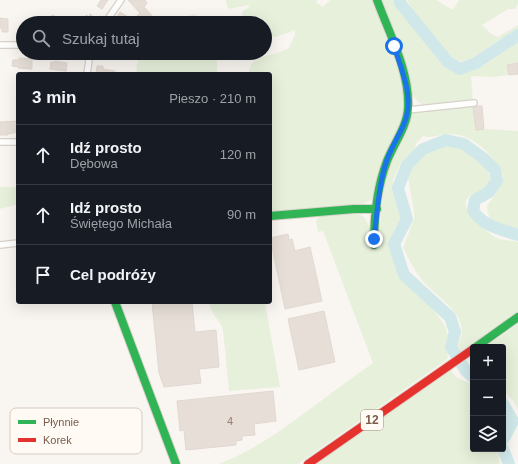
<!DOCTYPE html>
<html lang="pl">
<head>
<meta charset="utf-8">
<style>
  :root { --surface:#171b24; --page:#20242c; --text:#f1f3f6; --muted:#9ea1a6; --line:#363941 }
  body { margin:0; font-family:Arial,sans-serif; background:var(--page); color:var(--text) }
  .controls { position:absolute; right:12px; bottom:12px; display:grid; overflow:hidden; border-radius:4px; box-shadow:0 4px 16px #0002 }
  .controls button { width:36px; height:36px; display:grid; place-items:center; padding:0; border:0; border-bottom:1px solid var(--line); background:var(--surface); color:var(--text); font:20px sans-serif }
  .stop { position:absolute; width:12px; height:12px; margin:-9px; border:3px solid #1a73e8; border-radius:50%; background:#fff }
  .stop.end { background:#1a73e8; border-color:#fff; box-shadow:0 1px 4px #0008 }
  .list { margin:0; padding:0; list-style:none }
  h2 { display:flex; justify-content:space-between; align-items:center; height:52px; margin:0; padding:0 16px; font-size:17px }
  h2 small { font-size:13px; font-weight:400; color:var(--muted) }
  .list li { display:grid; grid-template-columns:26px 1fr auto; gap:12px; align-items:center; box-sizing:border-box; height:60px; padding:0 16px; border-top:1px solid var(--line) }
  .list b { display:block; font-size:15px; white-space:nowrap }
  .list p { margin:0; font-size:13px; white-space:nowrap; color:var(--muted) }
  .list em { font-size:13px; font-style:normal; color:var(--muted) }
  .icon { flex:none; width:22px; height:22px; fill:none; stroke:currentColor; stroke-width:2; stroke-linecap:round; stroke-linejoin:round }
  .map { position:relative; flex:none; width:518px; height:464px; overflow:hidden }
  .search { position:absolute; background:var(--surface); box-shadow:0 4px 16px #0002; left:16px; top:16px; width:256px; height:44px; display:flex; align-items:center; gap:10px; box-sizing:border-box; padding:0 14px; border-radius:22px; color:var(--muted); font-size:15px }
  .panel { position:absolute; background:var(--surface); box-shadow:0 4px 16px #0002; left:16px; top:72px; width:256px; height:232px; border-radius:4px }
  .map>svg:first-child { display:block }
</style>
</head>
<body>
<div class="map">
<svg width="518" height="464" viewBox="0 0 518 464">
  <rect width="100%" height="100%" fill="#f9f5f0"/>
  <!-- green -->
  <path fill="#e7f0db" d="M226,0H317L316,2L323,7L330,0H374L403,84L405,98L403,117L385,156L379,174L374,195L371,200L361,205L270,212V74H249C249,59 262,57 274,54C279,53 284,50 289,48L295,35V30L276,37L268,36L265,32V23H247L243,21L242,14L244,10L250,7L248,5L228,9Z
    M380,0H397C401,15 410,22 419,33C430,45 441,58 451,71C458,74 463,73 470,71C491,65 501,51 518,39V64L507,65L509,75L493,77L471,76L473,101C462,102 430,107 422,104C417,102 414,97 411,93Z
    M407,0H436L453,10L459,0H518V4L515,9H508L482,25L490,33L498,37L518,25V29L499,40L470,60C465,61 461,62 457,60C447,57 413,11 407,0Z
    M196,14L198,23H167L171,20Z
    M142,53H217V74H136L137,64Z
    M227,53H254C245,57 238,64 229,58Z
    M473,105L476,130L485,129L518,131V230C503,226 487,225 487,206L500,187L503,176C493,155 474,133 448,134C439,134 433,139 423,136L417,142L414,150L402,161L393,180L395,198L402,213L400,221L394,230L390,244L392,256L398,271L408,284L428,302L445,326L448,336L446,342L448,357L446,360L298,464H219C251,452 279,432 306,412C328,396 350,379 373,363L323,231L318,232L316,221L320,215L355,213L361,215L365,218L370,228V241L371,244L378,246L383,195L387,170L411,118L413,114L420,111Z
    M441,146C448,146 455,145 462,148C471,151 493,170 490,182C488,190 477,191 471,195C456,206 476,220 483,227C487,231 492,236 497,238C502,241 512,240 518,242V313L461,352L458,346C459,342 462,336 462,331C461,309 434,295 422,280C414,270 409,259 403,248L414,219V211L408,177C411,162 427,150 441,146Z
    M0,186L2,187H18V204L0,209Z
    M209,302H265L280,387L229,391L223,329C219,319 210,313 209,302Z
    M518,324V409L513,400L503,390V347H485Z
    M451,370L456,377L473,385V449H497L500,464H315Z"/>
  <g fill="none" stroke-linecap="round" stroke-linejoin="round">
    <!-- river -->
    <path stroke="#d0e8ea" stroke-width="12" d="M400,0V3L448,62L460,69L476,63L518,35
      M473,377L466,371L451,347L455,332L450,317L404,275L394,244L407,219L398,188L407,165L423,149L446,140L464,144L483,158L495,170L497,181L489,192L475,200L473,210C481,225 502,230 518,235
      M503,404L513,421L503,440
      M503,449L509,464"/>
  </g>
  <!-- building -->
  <path fill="#e6ded7" stroke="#e2d8d2" d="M101,0H108L102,9L97,6Z
    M128,0H145L147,3L144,7L155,19L150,23H148L143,17L141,20L137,16L140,13Z
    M120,12L128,17L124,23H113Z
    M90,14L95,18L91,23H81L86,15L89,17Z
    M52,15L57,17L56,19L63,23H48Z
    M0,18L8,19V32H2V28H0Z
    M19,58L32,59V69L18,68L19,67L12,66L13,60H19Z
    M55,61L67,63L66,71L50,69L51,62H54Z
    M518,63V74L509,75L507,65Z
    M97,66H103V69L115,71L114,74H96Z
    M477,106H482L484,129L476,130L473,107Z
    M18,121V132L8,134V135H0V122Z
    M288,234L289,240L292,239L295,251L310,247L322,301L285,309L270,238Z
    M152,302H192L195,332L216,330L219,367L199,369L201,383L164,387L159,373Z
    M324,311L335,362L299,370L288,319Z
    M273,391L276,421L254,424L255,435L242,436V440L236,441V445L186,450L184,430L180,431L177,401Z"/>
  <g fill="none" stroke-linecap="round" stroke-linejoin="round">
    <!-- street casing -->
    <g stroke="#d7d1cb" stroke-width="8">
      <path id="street" d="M105,23L121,0
        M0,45H23
        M81,53L89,54
        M87,74L90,53
        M408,110L474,103
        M0,142H18
        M0,245L18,243"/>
    </g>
    <!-- fast casing -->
    <g stroke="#d9d2cb" stroke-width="10">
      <path id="fast" d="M270,216L354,209H377
        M374,245C374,217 377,187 387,161C394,143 407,127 408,108C410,72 389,33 377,0
        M115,302L176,464
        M476,347L518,317"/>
    </g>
    <!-- jam casing -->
    <g stroke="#d9d2cb" stroke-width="10">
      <path id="jam" d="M308,464L473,349"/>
    </g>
    <!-- street -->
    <use href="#street" stroke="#fefefd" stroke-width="5.5"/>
    <!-- fast -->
    <use href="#fast" stroke="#30b455" stroke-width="8"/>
    <!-- jam -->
    <use href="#jam" stroke="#e5322d" stroke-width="8"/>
  </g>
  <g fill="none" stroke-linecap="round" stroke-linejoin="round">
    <!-- route -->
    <path stroke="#1a73e8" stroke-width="5" d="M374,239C377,215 378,189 385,166C389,151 398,138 404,124C415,99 402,71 394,46"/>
  </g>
  <g text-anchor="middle" stroke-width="4" stroke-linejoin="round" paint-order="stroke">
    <!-- number labels -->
    <g font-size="11" fill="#977e72">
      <text x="230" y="425">4</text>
    </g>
    <!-- shield labels -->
    <rect fill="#fffaf3" stroke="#a28b7f" stroke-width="1" x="361" y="410" width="22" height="20" rx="3"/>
    <g font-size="12" font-weight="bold" fill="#7a5c4d">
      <text x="372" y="424">12</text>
    </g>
  </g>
  <!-- legend -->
  <rect x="10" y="408" width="132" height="46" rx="6" fill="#fffaf3" stroke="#d7cbc1" stroke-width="1"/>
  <rect x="18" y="420" width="18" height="4" fill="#30b455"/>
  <rect x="18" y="438" width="18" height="4" fill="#e5322d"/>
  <g font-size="11" fill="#7a5c4d">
    <text x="43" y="426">Płynnie</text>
    <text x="43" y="444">Korek</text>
  </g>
</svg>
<div class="controls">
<button>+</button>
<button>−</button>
<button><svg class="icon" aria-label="layers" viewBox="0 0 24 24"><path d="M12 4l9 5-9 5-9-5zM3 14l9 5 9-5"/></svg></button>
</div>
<div class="stop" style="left:394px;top:46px"></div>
<div class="stop end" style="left:374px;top:239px"></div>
<div class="search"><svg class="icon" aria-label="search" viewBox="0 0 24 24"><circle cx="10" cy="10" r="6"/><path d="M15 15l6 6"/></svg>Szukaj tutaj</div>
<section class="panel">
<h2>3 min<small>Pieszo · 210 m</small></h2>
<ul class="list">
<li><svg class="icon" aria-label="ahead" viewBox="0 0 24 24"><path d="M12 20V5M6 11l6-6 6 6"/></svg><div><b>Idź prosto</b><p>Dębowa</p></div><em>120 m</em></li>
<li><svg class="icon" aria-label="ahead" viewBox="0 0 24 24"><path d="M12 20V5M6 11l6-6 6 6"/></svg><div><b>Idź prosto</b><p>Świętego Michała</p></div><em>90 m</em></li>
<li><svg class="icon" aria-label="arrive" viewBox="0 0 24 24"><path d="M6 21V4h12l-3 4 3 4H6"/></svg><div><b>Cel podróży</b></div></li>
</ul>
</section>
</div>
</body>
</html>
